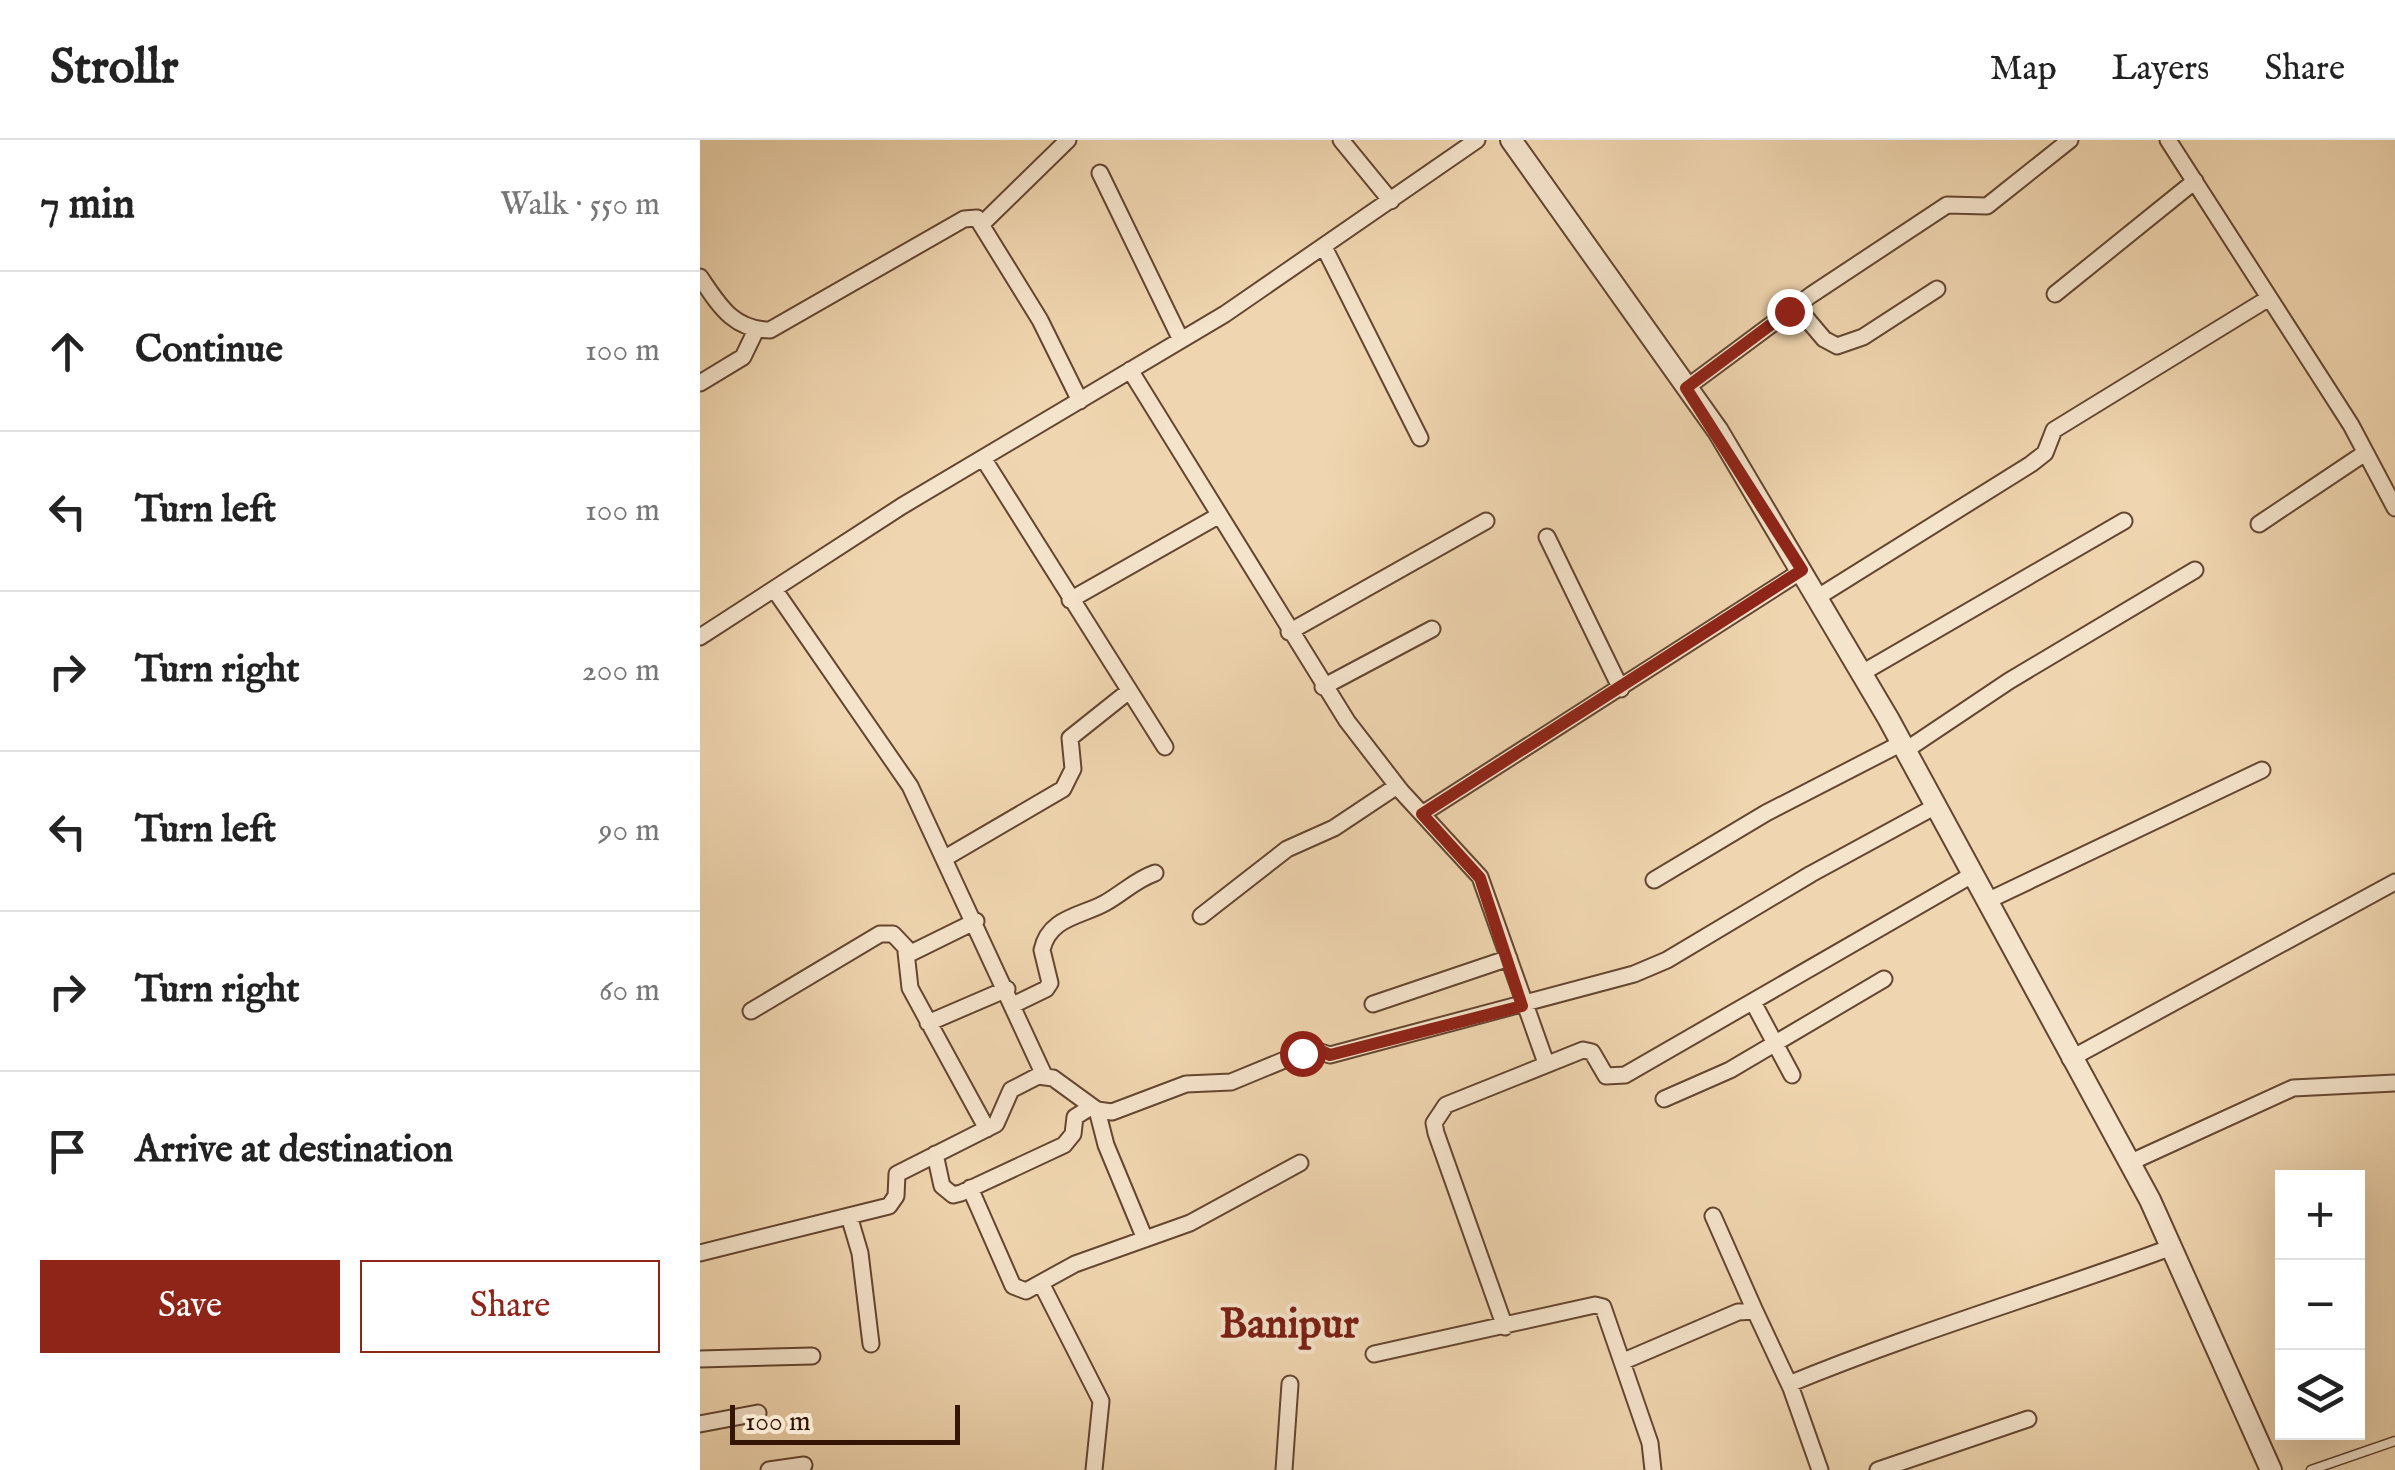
<!DOCTYPE html>
<html lang="en">
<head>
<meta charset="utf-8">
<style>
  :root { --surface:#fff; --page:#f2f2f2; --text:#222; --muted:#767676; --line:#e0e0e0; --accent:#8f2418 }
  body { margin:0; font-family:"IM FELL English",serif; background:var(--page); color:var(--text) }
  .controls { position:absolute; right:30px; bottom:30px; display:grid; overflow:hidden; border-radius:0px; box-shadow:0 10px 40px #0002 }
  .controls button { width:90px; height:90px; display:grid; place-items:center; padding:0; border:0; border-bottom:2px solid var(--line); background:var(--surface); color:var(--text); font:50px sans-serif }
  .scale { position:absolute; left:30px; bottom:25px; width:230px; box-sizing:border-box; padding-left:10px; border:5px solid #351606; border-top:0; font-size:28px; line-height:35px; white-space:nowrap; color:#351606; -webkit-text-stroke:8px #f5e4cc; paint-order:stroke }
  .stop { position:absolute; width:30px; height:30px; margin:-22px; border:8px solid #8f2418; border-radius:50%; background:#fff }
  .stop.end { background:#8f2418; border-color:#fff; box-shadow:0 2px 10px #0008 }
  .list { margin:0; padding:0; list-style:none }
  h2 { display:flex; justify-content:space-between; align-items:center; height:130px; margin:0; padding:0 40px; font-size:42px }
  h2 small { font-size:32px; font-weight:400; color:var(--muted) }
  .list li { display:grid; grid-template-columns:65px 1fr auto; gap:30px; align-items:center; box-sizing:border-box; height:160px; padding:0 40px; border-top:2px solid var(--line) }
  .list b { display:block; font-size:38px; white-space:nowrap }
  .list em { font-size:32px; font-style:normal; color:var(--muted) }
  .actions { display:flex; gap:20px; padding:30px 40px }
  .actions a { flex:1; padding:22px 0; border:2px solid var(--accent); border-radius:0px; text-align:center; font-size:35px; color:var(--accent) }
  .actions .main { background:var(--accent); color:#fff }
  .icon { flex:none; width:55px; height:55px; fill:none; stroke:currentColor; stroke-width:2; stroke-linecap:round; stroke-linejoin:round }
  .map { position:relative; flex:none; width:1695px; height:1330px; overflow:hidden }
  header { display:flex; align-items:center; gap:60px; box-sizing:border-box; height:140px; padding:0 50px; background:var(--surface); border-bottom:2px solid var(--line) }
  header strong { font-size:48px }
  nav { display:flex; gap:55px; margin-inline-start:auto; font-size:35px }
  main { display:flex }
  aside { flex:1; background:var(--surface) }
  .map>svg:first-child { display:block }
</style>
</head>
<body>
<header>
<strong>Strollr</strong>
<nav><a>Map</a><a>Layers</a><a>Share</a></nav>
</header>
<main>
<aside>
<h2>7 min<small>Walk · 550 m</small></h2>
<ul class="list">
<li><svg class="icon" aria-label="ahead" viewBox="0 0 24 24"><path d="M12 20V5M6 11l6-6 6 6"/></svg><div><b>Continue</b></div><em>100 m</em></li>
<li><svg class="icon" aria-label="left" viewBox="0 0 24 24"><path d="M17 20v-9H6M10 6l-5 5 5 5"/></svg><div><b>Turn left</b></div><em>100 m</em></li>
<li><svg class="icon" aria-label="right" viewBox="0 0 24 24"><path d="M7 20v-9h11M14 6l5 5-5 5"/></svg><div><b>Turn right</b></div><em>200 m</em></li>
<li><svg class="icon" aria-label="left" viewBox="0 0 24 24"><path d="M17 20v-9H6M10 6l-5 5 5 5"/></svg><div><b>Turn left</b></div><em>90 m</em></li>
<li><svg class="icon" aria-label="right" viewBox="0 0 24 24"><path d="M7 20v-9h11M14 6l5 5-5 5"/></svg><div><b>Turn right</b></div><em>60 m</em></li>
<li><svg class="icon" aria-label="arrive" viewBox="0 0 24 24"><path d="M6 21V4h12l-3 4 3 4H6"/></svg><div><b>Arrive at destination</b></div></li>
</ul>
<div class="actions"><a class="main">Save</a><a>Share</a></div>
</aside>
<div class="map">
<svg width="1695" height="1330" viewBox="0 0 1695 1330">
  <rect width="100%" height="100%" fill="#f0d6b0"/>
  <filter id="stains"><feTurbulence type="fractalNoise" baseFrequency=".002" numOctaves="4"/><feColorMatrix values="0 0 0 0 .2 0 0 0 0 .09 0 0 0 0 .02 0 0 0 .5 -.17"/></filter>
  <radialGradient id="worn" r=".72"><stop offset=".6" stop-color="#630" stop-opacity="0"/><stop offset="1" stop-color="#630" stop-opacity=".3"/></radialGradient>
  <g fill="none" stroke-linecap="round" stroke-linejoin="round">
    <!-- service casing -->
    <g stroke="#644630" stroke-width="11">
      <path id="service" d="M1611,1330L1695,1301"/>
    </g>
    <!-- minor casing -->
    <g stroke="#644630" stroke-width="19">
      <path id="minor" d="M641,0L691,61
        M1468,0L1651,285L1695,368
        M400,33L481,200
        M282,84L368,0
        M624,107L720,298
        M0,137C19,165 33,190 70,190L264,79L277,78L340,180L380,261
        M1355,154L1495,41
        M1096,166L1124,199L1137,206L1163,197L1237,149
        M430,230L647,581L701,651L780,737L846,923
        M0,243L43,217L56,190
        M986,248L1111,155L1247,65L1287,66L1370,0
        M283,318L465,607
        M1559,384L1665,313
        M847,397L921,549
        M74,449L210,646L344,935
        M1118,457L1331,324L1345,313L1354,290L1569,158
        M370,460L518,376
        M589,492L786,381
        M0,497L202,366L525,174L777,0
        M1162,533L1424,381
        M623,547L732,489
        M1206,610L1309,541L1495,430
        M722,674L1103,430
        M245,718L363,649L373,629L370,598L429,551
        M954,740L1066,673L1202,603
        M1287,761L1562,630
        M501,776L587,709L634,688L697,646
        M206,812L210,848L287,989
        M315,864L346,849L350,843L342,810C349,777 382,776 405,763C423,753 435,740 455,733
        M673,864L809,818
        M1054,864L1092,935
        M51,871L180,794H193L211,813L276,781
        M228,883L307,849
        M1370,919L1695,742
        M964,959L1030,930L1184,839
        M397,970L406,1005L445,1099
        M235,1014L242,1046L253,1055L261,1053L364,1005L373,994L375,977L391,967
        M1429,1023L1593,948L1695,943
        M270,1048L313,1146L326,1151L375,1124L490,1083L600,1023
        M149,1076L160,1113L171,1204
        M1013,1076L1055,1171
        M0,1113L189,1066L196,1056L197,1034L296,984L311,950L338,936L353,938L397,970L412,972L486,944L531,942L611,909L630,915L934,834L967,820L1111,734L1236,666
        M341,1143L401,1261L394,1330
        M805,1187L736,993L734,983L746,965L883,910L892,912L906,936L925,935L1272,735
        M674,1214L895,1165L903,1167L950,1303L953,1330
        M0,1219L112,1216
        M924,1221L1038,1172L1055,1171L1091,1248L1120,1330
        M1089,1244C1215,1192 1345,1154 1472,1107
        M0,1284L58,1273
        M69,1330L104,1325
        M584,1330L590,1244
        M1178,1330L1328,1279"/>
    </g>
    <!-- tertiary casing -->
    <g stroke="#644630" stroke-width="24">
      <path id="tertiary" d="M811,0L1018,291L1188,578L1450,1060L1571,1330"/>
    </g>
    <!-- service -->
    <use href="#service" stroke="#f5e4cc" stroke-width="8"/>
    <!-- minor -->
    <use href="#minor" stroke="#f5e4cc" stroke-width="15"/>
    <!-- tertiary -->
    <use href="#tertiary" stroke="#f5e4cc" stroke-width="20"/>
  </g>
  <g fill="none" stroke-linecap="round" stroke-linejoin="round">
    <!-- route -->
    <path stroke="#8f2418" stroke-width="12" d="M602,913L617,909L630,915L822,866L780,738L722,674L1102,430L986,248L1089,171"/>
  </g>
  <g text-anchor="middle" stroke-width="8" stroke-linejoin="round" paint-order="stroke">
    <!-- quarter labels -->
    <g font-size="42" font-weight="bold" fill="#7a1f14" stroke="#f5e4cc">
      <text x="589" y="1197">Banipur</text>
    </g>
  </g>
  <rect width="100%" height="100%" filter="url(#stains)"/>
  <rect width="100%" height="100%" fill="url(#worn)"/>
</svg>
<div class="controls">
<button>+</button>
<button>−</button>
<button><svg class="icon" aria-label="layers" viewBox="0 0 24 24"><path d="M12 4l9 5-9 5-9-5zM3 14l9 5 9-5"/></svg></button>
</div>
<div class="scale">100 m</div>
<div class="stop" style="left:602px;top:913px"></div>
<div class="stop end" style="left:1089px;top:171px"></div>
</div>
</main>
</body>
</html>
